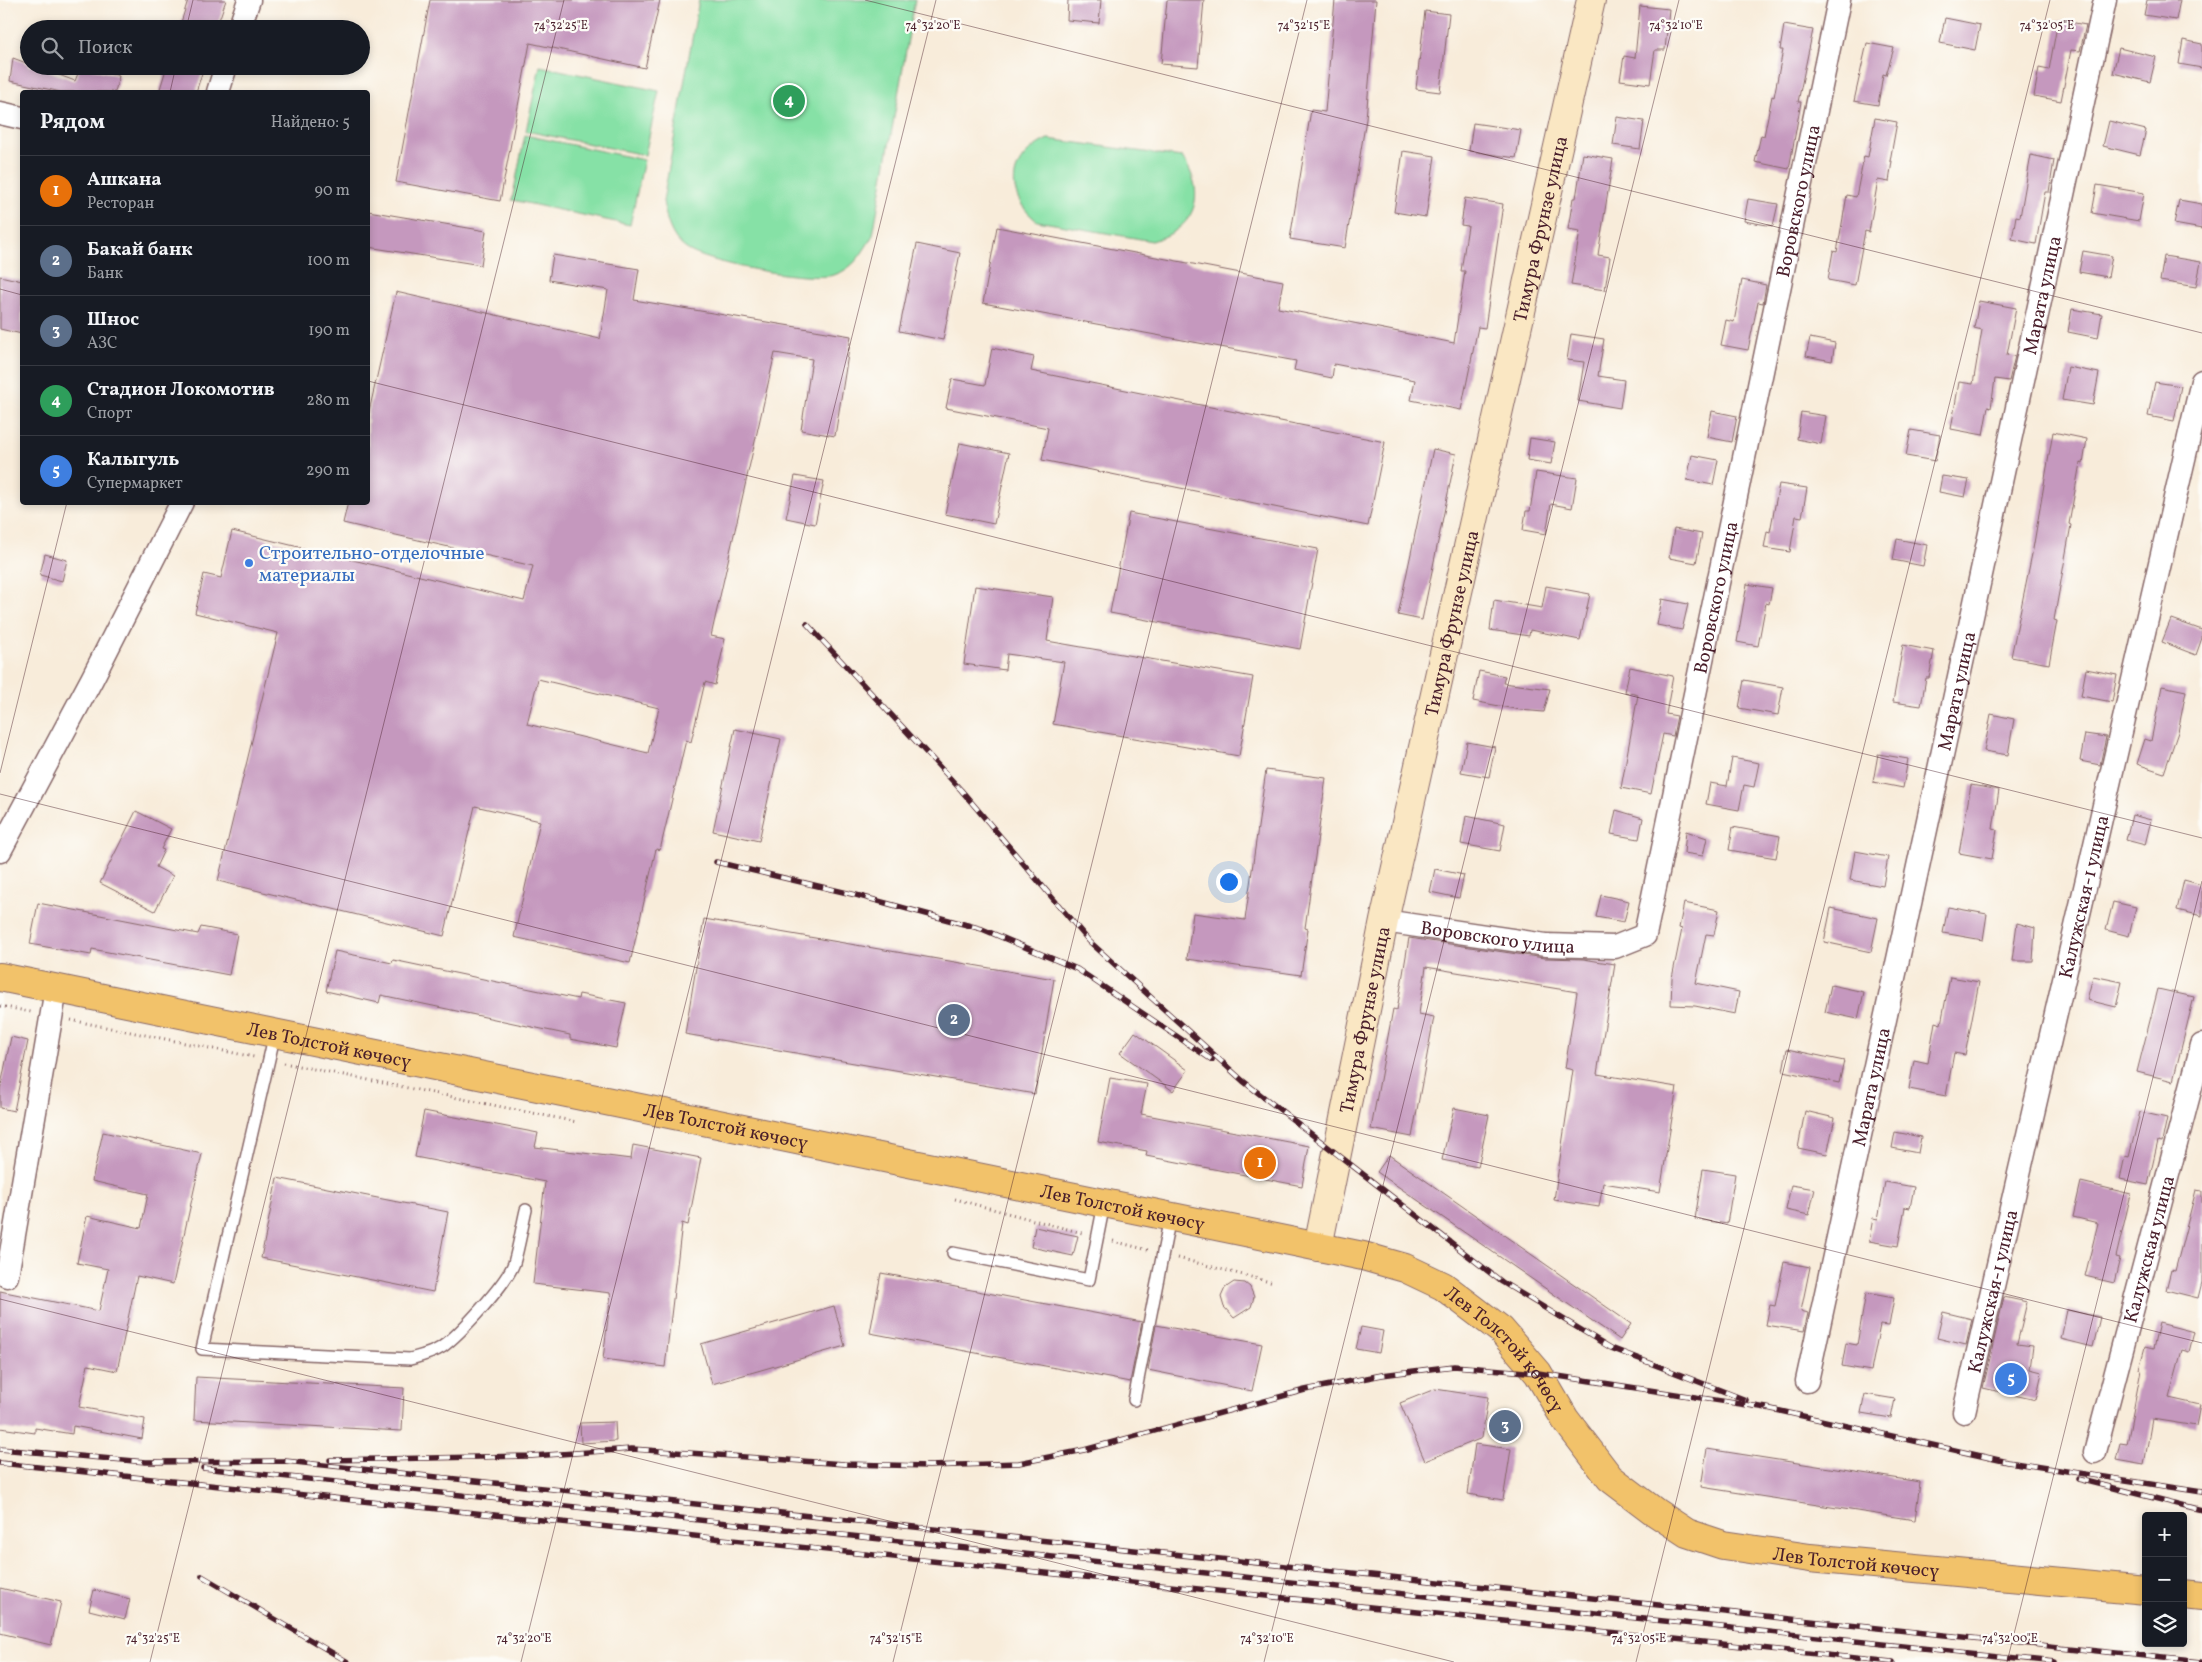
<!DOCTYPE html>
<html lang="ru">
<head>
<meta charset="utf-8">
<style>
  :root { --surface:#171b24; --page:#242831; --text:#f1f3f6; --muted:#9ea1a6; --line:#363941; --accent:#0b8043 }
  body { margin:0; font-family:Vollkorn,serif; background:var(--page); color:var(--text) }
  .controls { position:absolute; right:15px; bottom:15px; display:grid; overflow:hidden; border-radius:5px; box-shadow:0 2px 8px #0003 }
  .controls button { width:45px; height:45px; display:grid; place-items:center; padding:0; border:0; border-bottom:1px solid var(--line); background:var(--surface); color:var(--text); font:25px sans-serif }
  .you { position:absolute; left:1228px; top:881px; width:18px; height:18px; margin:-12px; border:4px solid #fff; border-radius:50%; background:#1a73e8; box-shadow:0 0 0 8px #1a73e833 }
  .badge { display:grid; place-items:center; width:32px; height:32px; border-radius:50%; background:var(--accent); color:#fff; font-size:16px; font-weight:700 }
  .pin { position:absolute; translate:-50% -50%; border:2px solid #fff; box-shadow:0 1px 5px #0006 }
  .list { margin:0; padding:0; list-style:none }
  h2 { display:flex; justify-content:space-between; align-items:center; height:65px; margin:0; padding:0 20px; font-size:21px }
  h2 small { font-size:16px; font-weight:400; color:var(--muted) }
  .list li { display:grid; grid-template-columns:32px 1fr auto; gap:15px; align-items:center; box-sizing:border-box; height:70px; padding:0 20px; border-top:1px solid var(--line) }
  .list b { display:block; font-size:19px; white-space:nowrap }
  .list p { margin:0; font-size:16px; white-space:nowrap; color:var(--muted) }
  .list em { font-size:16px; font-style:normal; color:var(--muted) }
  .icon { flex:none; width:28px; height:28px; fill:none; stroke:currentColor; stroke-width:2; stroke-linecap:round; stroke-linejoin:round }
  .map { position:relative; flex:none; width:2202px; height:1662px; overflow:hidden }
  .search { position:absolute; background:var(--surface); box-shadow:0 2px 8px #0003; left:20px; top:20px; width:350px; height:55px; display:flex; align-items:center; gap:12px; box-sizing:border-box; padding:0 18px; border-radius:28px; color:var(--muted); font-size:19px }
  .panel { position:absolute; background:var(--surface); box-shadow:0 2px 8px #0003; left:20px; top:90px; width:350px; height:415px; border-radius:5px }
  .map>svg:first-child { display:block }
</style>
</head>
<body>
<div class="map">
<svg width="2202" height="1662" viewBox="0 0 2202 1662">
  <rect width="100%" height="100%" fill="#fdfcf7"/>
  <filter id="ink" filterUnits="userSpaceOnUse"><feTurbulence type="fractalNoise" baseFrequency=".02" numOctaves="2"/><feDisplacementMap in="SourceGraphic" scale="10" xChannelSelector="R" yChannelSelector="G"/><feConvolveMatrix kernelMatrix="1 2 1 2 8 2 1 2 1" color-interpolation-filters="sRGB"/></filter>
  <filter id="wash" filterUnits="userSpaceOnUse"><feTurbulence type="fractalNoise" baseFrequency=".0096" numOctaves="4" result="noise"/><feDisplacementMap in="SourceGraphic" scale="20" xChannelSelector="R" yChannelSelector="G"/><feGaussianBlur stdDeviation="1.12" result="paint"/><feColorMatrix in="noise" values="0 0 0 0 0 0 0 0 0 0 0 0 0 0 0 0 0 1.4 0 .05"/><feComposite in="paint" operator="in"/></filter>
  <g filter="url(#wash)">
    <rect width="100%" height="100%" fill="#f8ecda"/>
    <!-- green -->
    <path fill="#86e1a6" stroke="#688068" d="M699,0H915L873,235C863,252 854,269 834,275C810,282 706,264 685,248C670,237 666,218 663,201Z
      M540,66L659,91L645,155L526,131Z
      M525,135L644,160L630,225L512,200Z
      M1048,139L1182,157C1208,194 1196,229 1152,241L1037,221C1003,194 1008,157 1048,139Z"/>
    <g id="blocks">
      <!-- building -->
      <path fill="#c598be" fill-rule="evenodd" d="M188,0H226L216,29H179Z
        M430,0H660L645,68L530,43L500,201L396,182Z
        M1068,0H1101L1099,23L1067,20Z
        M1167,0H1204L1198,67L1161,64Z
        M1335,0H1376L1366,119L1345,248L1290,239L1311,110L1325,112Z
        M2147,0H2180L2176,20L2144,15Z
        M1640,6L1669,9L1665,50H1655L1650,84L1620,80L1624,56L1635,58Z
        M1425,11L1449,14L1440,92L1416,89Z
        M1945,18L1980,25L1975,50L1940,43Z
        M2058,20L2086,25L2080,51L2071,50L2061,101L2034,96L2039,68L2049,70Z
        M1784,25L1813,30L1798,102H1801L1789,169L1755,162L1761,135L1764,136L1772,96L1774,97L1783,50H1780Z
        M2183,40L2202,44V68L2179,64Z
        M1867,43L1894,48L1886,75L1883,74L1878,105L1854,101Z
        M2119,48L2156,57L2150,82L2113,73Z
        M13,58L29,64V66H35L75,81L81,66L119,76L115,92H61L10,81Z
        M167,66H192L203,70L196,92H159Z
        M1617,117L1644,121L1640,149L1613,145Z
        M1875,118L1897,122L1890,161H1892L1889,182L1878,180L1869,232L1865,231L1855,285L1828,280L1833,251L1837,252L1847,195L1856,197L1864,156L1868,157Z
        M2109,121L2146,130L2140,155L2103,146Z
        M1473,123L1521,130L1516,158L1469,151Z
        M1403,151L1435,156L1426,217L1394,212Z
        M1583,154L1613,159L1598,255L1610,257L1605,290L1571,285L1580,231L1568,229L1573,198H1576Z
        M2031,155L2054,160L2049,192H2045L2036,244L2012,239L2016,216L2020,217Z
        M2097,185L2144,193L2139,221L2092,213Z
        M1465,198L1503,204L1485,328L1478,327L1461,410L1411,400L1415,380L1334,364L1332,378L1294,370L1296,361L983,303L997,227L1283,281L1278,308L1454,343L1465,271H1461L1468,226L1461,225Z
        M1748,199L1778,204L1773,226L1744,221Z
        M2179,200L2202,204V229L2174,224Z
        M368,211L486,231L481,265L368,247Z
        M917,244L960,253L943,340L899,331Z
        M2083,251L2112,256L2108,277L2079,272Z
        M553,255L639,269L634,300L851,336L835,436L801,430L812,359L775,353L711,636L725,639L715,685L705,682L691,742L686,740L660,850L656,849L630,963L514,937L540,821L475,806L444,936L218,881L278,633L195,613L204,574L221,578L232,531L524,601L533,566L343,523L348,502H368V416L396,292L600,339L608,290L549,280ZM538,679L659,708L648,753L527,724Z
        M2164,256L2201,262L2196,287L2160,281Z
        M0,276L22,281V334L0,329Z
        M1742,280L1766,285L1763,303L1758,302L1748,350L1721,345L1726,320L1734,322Z
        M1979,301L2016,308L2007,355L2015,356L2009,381L1995,379L1991,408L1988,407L1983,435L1951,429L1959,382L1973,384L1982,330L1974,328Z
        M2072,309L2102,314L2098,338L2068,332Z
        M1571,334L1604,339L1598,376L1624,380L1620,408L1578,401L1584,362L1567,360Z
        M1810,338L1835,343L1832,361L1806,356Z
        M992,348L1034,357L1031,371L1385,442L1368,526L1042,460L1048,428L946,408L952,379L985,385Z
        M2068,367L2099,373L2093,405L2062,400Z
        M2155,382L2181,386L2174,421L2148,416Z
        M1712,411L1737,416L1732,442L1707,437Z
        M1801,412L1826,416L1821,444L1797,439Z
        M1911,430L1940,435L1935,461L1906,456Z
        M2053,432L2087,439L2083,464L2080,463L2069,524L2071,525L2054,620L2057,621L2049,664L2011,657L2033,549Z
        M1530,438L1555,442L1551,464L1527,460Z
        M960,443L1009,453L994,524L945,514Z
        M1433,449L1456,454L1422,620L1398,615Z
        M1692,455L1718,460L1713,485L1687,480Z
        M1536,472L1577,478L1572,508L1551,504L1546,534L1523,530L1526,511H1530Z
        M795,476L824,481L815,524L786,518Z
        M1942,476L1969,480L1965,497L1939,492Z
        M1779,484L1807,488L1802,517L1796,516L1790,552L1764,548L1767,531L1770,532Z
        M1129,513L1318,549L1300,649L1110,613Z
        M1674,529L1702,534L1696,563L1669,558Z
        M1897,539L1927,545L1923,566L1893,560Z
        M45,554L67,560L62,581L40,575Z
        M1747,584L1772,588L1769,604L1766,603L1758,646L1737,642Z
        M975,586L1053,597L1047,641L1253,677L1239,756L1053,724L1064,662L1007,654L1005,670L964,664Z
        M1546,586L1590,594L1580,640L1530,630L1529,636L1490,630L1494,600L1542,608Z
        M1662,599L1688,604L1682,630L1657,625Z
        M2171,619L2202,630V638L2196,655L2162,642Z
        M1903,645L1934,651L1929,678H1926L1921,706L1893,702Z
        M1630,667L1673,676L1666,714L1677,716L1673,736L1663,734L1651,794L1621,788L1638,695L1625,692Z
        M2086,669L2117,675L2112,702L2081,696Z
        M1479,671L1505,676L1503,683L1550,689L1544,712L1520,710L1473,701Z
        M1744,680L1783,687L1778,715L1739,708Z
        M2162,686L2186,691L2178,732L2164,773L2137,764L2145,739L2151,741Z
        M1991,714L2014,719L2008,755L1984,751Z
        M735,729L781,739L759,841L713,831Z
        M2085,734L2106,737L2100,765L2080,761Z
        M1467,742L1495,747L1489,777L1461,772Z
        M1878,754L1908,759L1903,788L1873,782Z
        M1732,758L1759,763L1754,787L1744,785L1739,810L1706,804L1710,783L1727,786Z
        M1266,770L1326,778L1305,928L1308,929L1301,975L1187,959L1193,913L1245,920Z
        M1971,785L1999,790L1993,829L1997,830L1992,859L1959,853Z
        M1616,810L1643,818L1639,839L1611,834Z
        M136,811L171,829L161,849L164,850L156,867L173,876L155,911L100,883Z
        M2132,815L2151,820L2145,845L2126,840Z
        M1466,816L1505,824L1500,851L1461,844Z
        M1733,827L1780,836L1776,858L1729,850Z
        M1686,831L1707,838L1703,856L1684,853Z
        M1855,851L1888,857L1883,886L1850,880Z
        M1435,869L1464,875L1459,898L1430,892Z
        M2184,880L2202,885V916L2177,910Z
        M1601,895L1629,901L1624,922L1596,917Z
        M2113,902L2136,907L2129,936L2106,930Z
        M38,903L198,934L201,927L237,934L229,975L92,949L91,955L30,944Z
        M1684,903L1719,910L1714,935L1706,934L1696,983L1739,992L1735,1014L1695,1006L1671,1005L1672,978L1682,929L1679,928Z
        M1948,907L1987,914L1983,940L1943,933Z
        M1831,908L1878,918L1871,952L1824,942Z
        M704,919L1054,979L1035,1094L685,1034Z
        M2017,923L2035,928L2033,961H2012Z
        M1409,938L1544,958L1583,959L1615,964L1597,1074L1677,1087L1660,1192L1603,1183L1599,1207L1554,1200L1573,1070L1565,1068L1577,992L1426,967L1419,1014L1434,1017L1412,1137L1371,1129L1393,1009L1397,1010Z
        M335,951L392,963L393,960L578,999L579,994L626,1003L616,1048L570,1039V1035L381,995L379,1003L326,991Z
        M2093,976L2122,982L2116,1007L2087,1000Z
        M1950,977L1979,982L1965,1055L1954,1053L1946,1096L1909,1089L1914,1060L1928,1063L1935,1022L1941,1024Z
        M1831,985L1864,992L1858,1019L1825,1012Z
        M2158,989L2194,997L2173,1081L2137,1072Z
        M1135,1032L1188,1070L1173,1091L1120,1053Z
        M11,1037L28,1041L14,1111L0,1108V1090Z
        M1787,1049L1844,1061L1839,1083L1783,1071Z
        M1110,1078L1147,1084L1141,1114L1309,1146L1302,1186L1146,1156L1147,1151L1098,1142Z
        M1454,1108L1489,1115L1478,1167L1442,1160Z
        M424,1111L538,1133L535,1147L631,1159L633,1145L701,1158L688,1225L682,1223L665,1367L603,1359L611,1293L533,1284L545,1182L415,1157Z
        M1805,1111L1835,1118L1827,1154L1798,1148Z
        M2140,1112L2167,1118L2162,1142L2158,1141L2148,1185L2120,1179L2125,1156L2129,1157Z
        M103,1132L202,1154L173,1284L137,1276L117,1371L88,1365L79,1407L145,1419L142,1439L73,1426L72,1434L35,1428V1433L0,1428V1291L99,1311L108,1269L77,1263L87,1216L141,1228L148,1194L92,1181Z
        M1895,1132L1921,1137L1918,1153L1892,1148Z
        M1389,1155L1631,1324L1620,1340L1377,1172Z
        M1703,1169L1735,1174L1727,1224L1695,1219Z
        M277,1178L448,1212L433,1292L261,1258Z
        M1885,1182L1914,1187L1910,1208L1905,1207L1898,1246L1869,1241L1873,1218L1878,1219Z
        M2081,1182L2131,1194L2116,1257L2120,1258L2114,1283L2085,1276L2098,1223L2073,1217Z
        M1791,1185L1815,1189L1809,1215L1786,1210Z
        M2196,1190L2202,1191V1282L2198,1298L2166,1290L2171,1270L2175,1271Z
        M1035,1227L1078,1236L1073,1256L1031,1247Z
        M1784,1262L1810,1267L1801,1311L1808,1313L1804,1331L1766,1325L1770,1305L1775,1306Z
        M881,1273L1142,1322L1130,1382L870,1333Z
        M1234,1282L1245,1283L1250,1287L1254,1297L1251,1307L1234,1318L1224,1307L1221,1297L1225,1288Z
        M1866,1293L1894,1298L1889,1326L1880,1325L1871,1371L1842,1366L1846,1343L1857,1345Z
        M2004,1297L2027,1302L2017,1344L2033,1346L2030,1369L2042,1372L2036,1400L1983,1388Z
        M834,1306L845,1346L712,1384L701,1344Z
        M2067,1310L2100,1317L2093,1347L2061,1339Z
        M1943,1312L1972,1319L1966,1345L1937,1338Z
        M2159,1323L2194,1332L2189,1352L2182,1350L2169,1398L2200,1405L2196,1426L2152,1419L2144,1465L2116,1460L2120,1443L2127,1444L2141,1370L2139,1369L2145,1347L2153,1349Z
        M1156,1325L1262,1344L1252,1391L1148,1370Z
        M1361,1327L1383,1331L1379,1353L1356,1349Z
        M196,1377L404,1388L402,1431L194,1420Z
        M1435,1389L1488,1397L1482,1438L1425,1461L1400,1403Z
        M1865,1394L1895,1399L1891,1418L1861,1413Z
        M615,1422L616,1441L581,1443L580,1423Z
        M1475,1444L1511,1449L1503,1500L1468,1494Z
        M1707,1449L1920,1482L1915,1520L1701,1487Z
        M0,1588L61,1602L51,1645L0,1633Z
        M94,1590L130,1599L125,1619L89,1610Z"/>
    </g>
  </g>
  <g filter="url(#ink)">
    <use href="#blocks" fill-opacity="0" stroke="#876768" stroke-width="1"/>
    <g fill="none" stroke-linecap="round" stroke-linejoin="round">
      <!-- lane casing -->
      <g stroke="#876768" stroke-width="14">
        <path id="lane" d="M275,1033L202,1349L410,1359C421,1356 433,1353 442,1347C460,1334 507,1283 514,1263C519,1246 522,1227 526,1210
          M953,1253L1089,1280L1104,1204
          M1134,1400L1170,1217"/>
      </g>
      <!-- street casing -->
      <g stroke="#876768" stroke-width="25">
        <g id="street">
          <path d="M239,29L249,0"/>
          <path d="M218,92L226,66"/>
          <path d="M0,113L22,118"/>
          <path d="M0,851L92,679L182,502"/>
          <path id="s1" d="M1384,921L1546,945L1615,947L1645,935L1839,0"/>
          <path d="M7,1276L56,989"/>
          <path id="s2" d="M1807,1381L2105,0"/>
          <path id="s3" d="M1964,1412L2202,381"/>
          <path id="s4" d="M2095,1452L2202,1045"/>
        </g>
      </g>
      <!-- secondary casing -->
      <g stroke="#876768" stroke-width="30">
        <g id="secondary">
          <path id="s5" d="M1318,1247L1384,921L1591,0"/>
        </g>
      </g>
      <!-- primary casing -->
      <g stroke="#876768" stroke-width="30">
        <g id="primary">
          <path id="s6" d="M0,977L1363,1256L1405,1268L1443,1286L1501,1330L1538,1373L1565,1419L1610,1478L1655,1512L1687,1533L1723,1545L1810,1558L2146,1590"/>
          <path d="M2183,1594L2202,1596"/>
        </g>
      </g>
      <!-- path -->
      <path stroke="#876768" stroke-width="3" stroke-dasharray="1 4" stroke-linecap="butt" d="M0,1006L31,1012
        M71,1020L254,1057
        M284,1063L577,1122
        M955,1199L1082,1233
        M1113,1241L1148,1250
        M1178,1258L1274,1283"/>
      <!-- lane -->
      <use href="#lane" stroke="#fff" stroke-width="11"/>
      <!-- street -->
      <use href="#street" stroke="#fff" stroke-width="22"/>
      <!-- secondary -->
      <use href="#secondary" stroke="#fae7c3" stroke-width="28"/>
      <!-- primary -->
      <use href="#primary" stroke="#f2c26a" stroke-width="28"/>
      <!-- rail casing -->
      <g stroke="#4a1f2b" stroke-width="5.5">
        <path id="rail" d="M807,624L961,790L1089,941L1243,1081L1502,1282L1611,1348L1746,1400
          M716,862L856,895L982,929L1077,969L1212,1060
          M0,1449L146,1462L285,1461L2202,1662
          M330,1460L532,1456L632,1449L844,1464L929,1466L1019,1463L1084,1450L1305,1390L1382,1375L1454,1366L1538,1373L1767,1408L2008,1462L2202,1492
          M0,1463L1893,1662
          M203,1468L2055,1662
          M2078,1479L2202,1510
          M202,1576L348,1662"/>
      </g>
      <!-- rail -->
      <use href="#rail" stroke="#fdfcf7" stroke-width="4" stroke-dasharray="11" stroke-linecap="butt"/>
    </g>
  </g>
  <!-- ticks -->
  <path fill="none" stroke="#4a1f2b" stroke-width="1" stroke-opacity="0.45" d="M865,0L2202,333M186,29L193,0M170,92L176,66M0,289L22,295M368,381L2202,838M0,773L67,502M0,794L2202,1343M0,1299L1454,1662M150,1662L564,0M521,1662L936,0M893,1662L1307,0M1264,1662L1679,0M1636,1662L2050,0M2007,1662L2202,881"/>
  <!-- markers -->
  <circle fill="#3f7fe0" stroke="#fdfcf7" stroke-width="2" cx="249" cy="563" r="5"/>
  <g text-anchor="middle" stroke-width="4.5" stroke-linejoin="round" paint-order="stroke">
    <!-- street labels -->
    <g font-size="19" fill="#4a1f2b" stroke="#fdfcf7">
      <text dy="7" stroke="none"><textPath href="#s1" startOffset="1015">Воровского улица</textPath></text>
      <text dy="7" stroke="none"><textPath href="#s5" startOffset="1042">Тимура Фрунзе улица</textPath></text>
      <text dy="7" stroke="none"><textPath href="#s2" startOffset="1111">Марата улица</textPath></text>
      <text dy="7" stroke="none"><textPath href="#s1" startOffset="610">Воровского улица</textPath></text>
      <text dy="7" stroke="none"><textPath href="#s5" startOffset="638">Тимура Фрунзе улица</textPath></text>
      <text dy="7" stroke="none"><textPath href="#s2" startOffset="706">Марата улица</textPath></text>
      <text dy="7" stroke="none"><textPath href="#s3" startOffset="529">Калужская-1 улица</textPath></text>
      <text dy="7" stroke="none"><textPath href="#s1" startOffset="115">Воровского улица</textPath></text>
      <text dy="7" stroke="none"><textPath href="#s5" startOffset="232">Тимура Фрунзе улица</textPath></text>
      <text dy="7" stroke="none"><textPath href="#s6" startOffset="336">Лев Толстой көчөсү</textPath></text>
      <text dy="7" stroke="none"><textPath href="#s2" startOffset="301">Марата улица</textPath></text>
      <text dy="7" stroke="none"><textPath href="#s6" startOffset="741">Лев Толстой көчөсү</textPath></text>
      <text dy="7" stroke="none"><textPath href="#s6" startOffset="1146">Лев Толстой көчөсү</textPath></text>
      <text dy="7" stroke="none"><textPath href="#s4" startOffset="210">Калужская улица</textPath></text>
      <text dy="7" stroke="none"><textPath href="#s3" startOffset="124">Калужская-1 улица</textPath></text>
      <text dy="7" stroke="none"><textPath href="#s6" startOffset="1566">Лев Толстой көчөсү</textPath></text>
      <text dy="7" stroke="none"><textPath href="#s6" startOffset="2001">Лев Толстой көчөсү</textPath></text>
    </g>
    <!-- shop labels -->
    <g font-size="19" fill="#366cbe" stroke="#fdfcf7" text-anchor="start">
      <text x="259" y="559">Строительно-отделочные<tspan x="259" dy="22">материалы</tspan></text>
    </g>
  </g>
  <g font-size="12" text-anchor="middle" fill="#4a1f2b" stroke="#fdfcf7" stroke-width="4.5" stroke-linejoin="round" paint-order="stroke">
    <text x="561" y="29">74°32'25"E</text>
    <text x="933" y="29">74°32'20"E</text>
    <text x="1304" y="29">74°32'15"E</text>
    <text x="1676" y="29">74°32'10"E</text>
    <text x="2047" y="29">74°32'05"E</text>
    <text x="153" y="1642">74°32'25"E</text>
    <text x="524" y="1642">74°32'20"E</text>
    <text x="896" y="1642">74°32'15"E</text>
    <text x="1267" y="1642">74°32'10"E</text>
    <text x="1639" y="1642">74°32'05"E</text>
    <text x="2010" y="1642">74°32'00"E</text>
  </g>
</svg>
<div class="controls">
<button>+</button>
<button>−</button>
<button><svg class="icon" aria-label="layers" viewBox="0 0 24 24"><path d="M12 4l9 5-9 5-9-5zM3 14l9 5 9-5"/></svg></button>
</div>
<div class="you"></div>
<div class="pin badge" style="left:1260px;top:1163px;background:#e8710a">1</div>
<div class="pin badge" style="left:954px;top:1020px;background:#5c6f8a">2</div>
<div class="pin badge" style="left:1505px;top:1426px;background:#5c6f8a">3</div>
<div class="pin badge" style="left:789px;top:101px;background:#2e9e5b">4</div>
<div class="pin badge" style="left:2011px;top:1379px;background:#3f7fe0">5</div>
<div class="search"><svg class="icon" aria-label="search" viewBox="0 0 24 24"><circle cx="10" cy="10" r="6"/><path d="M15 15l6 6"/></svg>Поиск</div>
<section class="panel">
<h2>Рядом<small>Найдено: 5</small></h2>
<ul class="list">
<li><span class="badge" style="background:#e8710a">1</span><div><b>Ашкана</b><p>Ресторан</p></div><em>90 m</em></li>
<li><span class="badge" style="background:#5c6f8a">2</span><div><b>Бакай банк</b><p>Банк</p></div><em>100 m</em></li>
<li><span class="badge" style="background:#5c6f8a">3</span><div><b>Шнос</b><p>АЗС</p></div><em>190 m</em></li>
<li><span class="badge" style="background:#2e9e5b">4</span><div><b>Стадион Локомотив</b><p>Спорт</p></div><em>280 m</em></li>
<li><span class="badge" style="background:#3f7fe0">5</span><div><b>Калыгуль</b><p>Супермаркет</p></div><em>290 m</em></li>
</ul>
</section>
</div>
</body>
</html>
